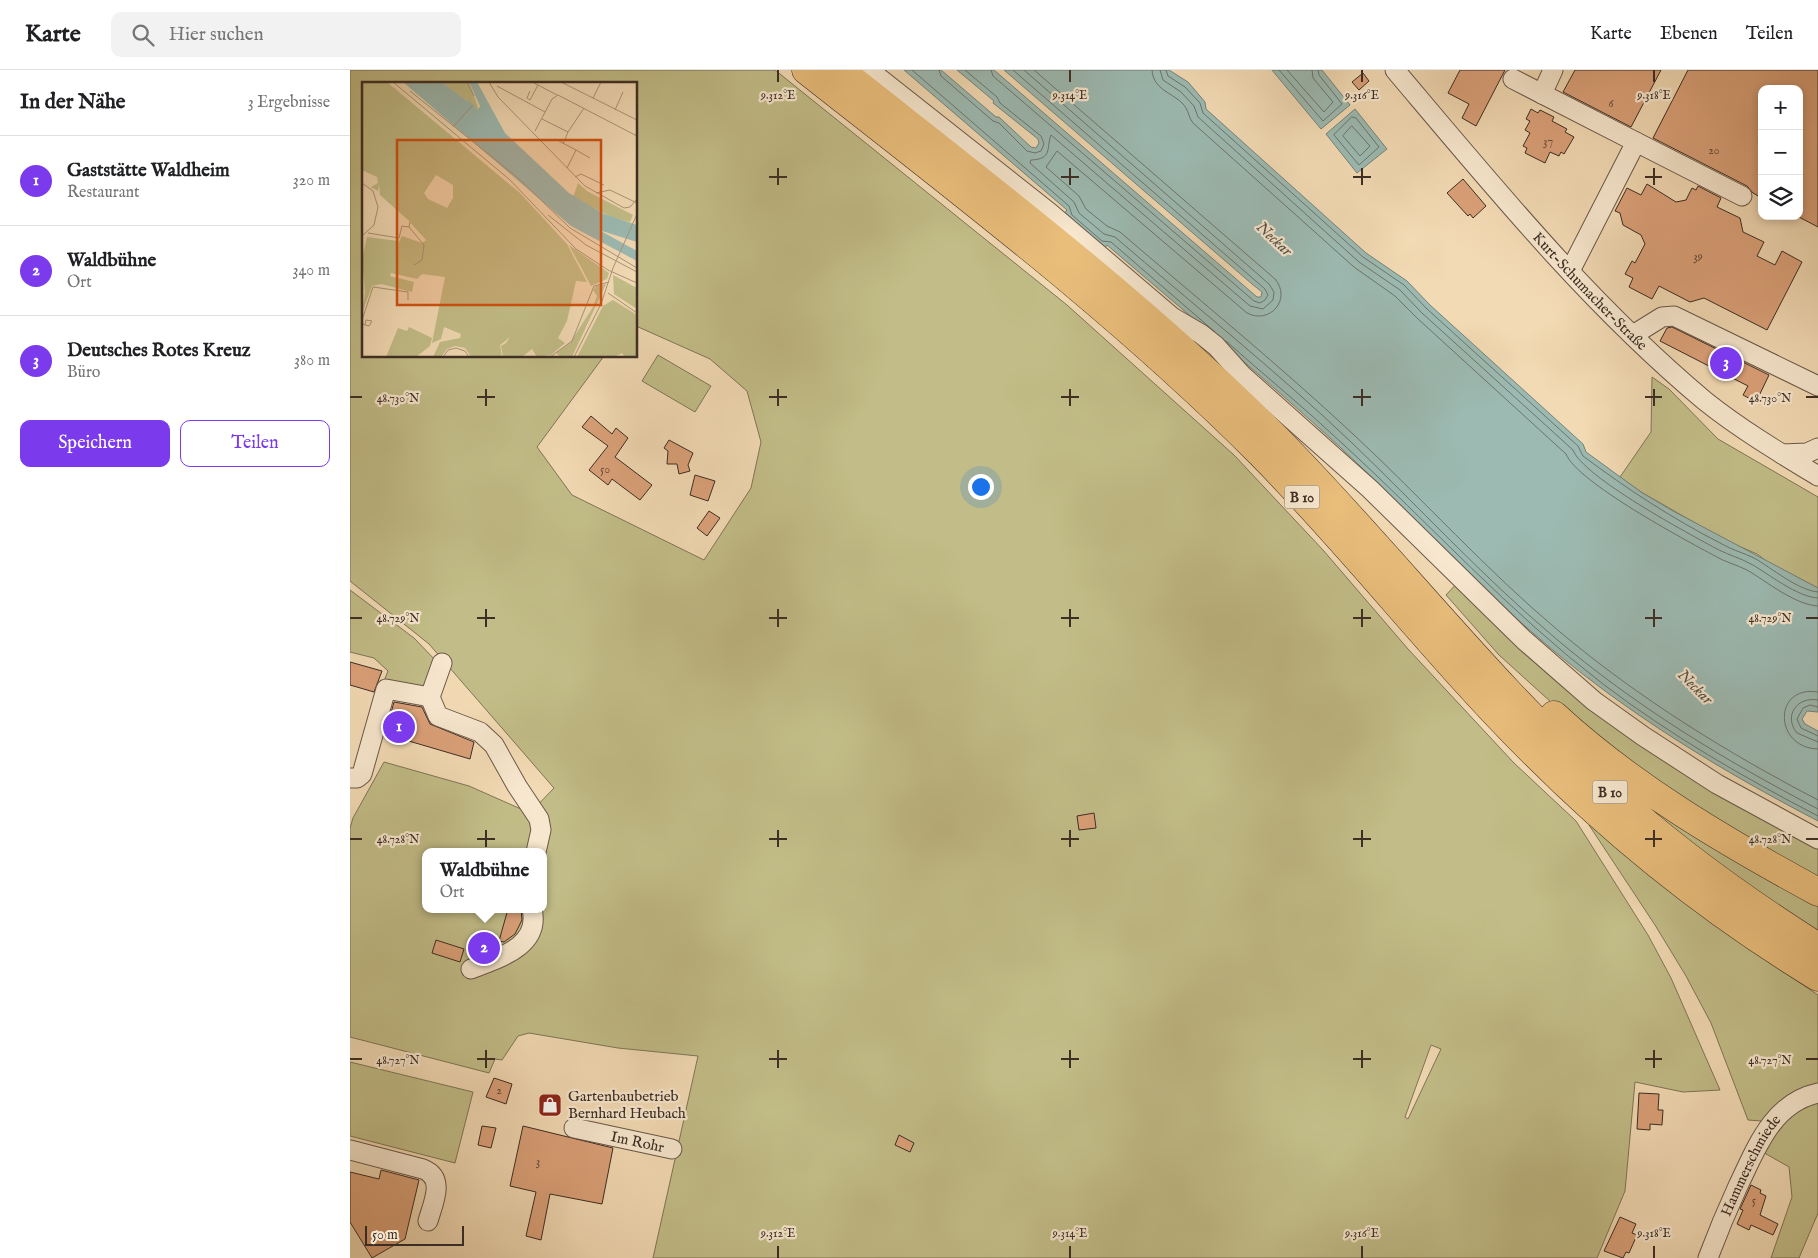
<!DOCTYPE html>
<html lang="de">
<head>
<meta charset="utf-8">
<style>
  :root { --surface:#fff; --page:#f2f2f2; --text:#202124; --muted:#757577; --line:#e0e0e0; --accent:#7c3aed }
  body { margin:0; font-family:"IM FELL English",serif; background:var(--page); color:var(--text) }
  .controls { position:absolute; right:15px; top:15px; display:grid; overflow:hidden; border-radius:10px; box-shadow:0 2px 8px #0003 }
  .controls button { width:45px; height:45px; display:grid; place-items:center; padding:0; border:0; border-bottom:1px solid var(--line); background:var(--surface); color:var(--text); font:25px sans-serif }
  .scale { position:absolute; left:15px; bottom:12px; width:99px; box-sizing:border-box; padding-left:5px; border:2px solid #3c2d25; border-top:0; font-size:14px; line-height:18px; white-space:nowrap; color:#3c2d25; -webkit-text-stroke:4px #f7e7ce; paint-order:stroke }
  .you { position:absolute; left:630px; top:416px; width:18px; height:18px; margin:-12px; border:4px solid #fff; border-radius:50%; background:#1a73e8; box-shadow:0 0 0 8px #1a73e833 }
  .badge { display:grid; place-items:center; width:32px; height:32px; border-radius:50%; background:var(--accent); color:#fff; font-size:16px; font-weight:700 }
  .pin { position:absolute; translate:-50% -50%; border:2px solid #fff; box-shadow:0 1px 5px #0006 }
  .popup { position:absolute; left:72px; top:778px; width:125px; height:65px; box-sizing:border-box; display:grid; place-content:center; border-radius:10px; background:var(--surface); filter:drop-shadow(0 1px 4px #0005); font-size:16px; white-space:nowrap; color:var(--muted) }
  .popup b { font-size:19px; color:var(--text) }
  .popup::after { content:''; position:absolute; left:50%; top:100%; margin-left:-10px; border:10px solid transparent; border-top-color:var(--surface) }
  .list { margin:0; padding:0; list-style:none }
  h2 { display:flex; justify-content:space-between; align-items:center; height:65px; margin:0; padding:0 20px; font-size:21px }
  h2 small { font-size:16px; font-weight:400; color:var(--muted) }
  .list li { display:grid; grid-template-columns:32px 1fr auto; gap:15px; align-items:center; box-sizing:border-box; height:90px; padding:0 20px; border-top:1px solid var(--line) }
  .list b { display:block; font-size:19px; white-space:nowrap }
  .list p { margin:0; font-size:16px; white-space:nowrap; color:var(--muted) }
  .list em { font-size:16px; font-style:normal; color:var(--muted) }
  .actions { display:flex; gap:10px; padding:15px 20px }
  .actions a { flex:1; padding:11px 0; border:1px solid var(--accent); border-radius:10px; text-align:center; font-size:18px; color:var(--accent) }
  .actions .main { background:var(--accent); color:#fff }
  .icon { flex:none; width:28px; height:28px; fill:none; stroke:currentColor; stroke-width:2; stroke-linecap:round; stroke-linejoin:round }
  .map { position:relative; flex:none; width:1468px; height:1188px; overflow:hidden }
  header { display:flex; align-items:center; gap:30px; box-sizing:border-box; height:70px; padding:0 25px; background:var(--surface); border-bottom:1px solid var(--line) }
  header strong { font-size:24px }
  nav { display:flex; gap:28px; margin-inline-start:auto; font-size:18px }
  .search { width:350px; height:45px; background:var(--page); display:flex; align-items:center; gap:12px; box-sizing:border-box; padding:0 18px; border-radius:10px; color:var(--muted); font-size:19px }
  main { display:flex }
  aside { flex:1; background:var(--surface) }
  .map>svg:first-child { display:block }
</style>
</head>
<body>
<header>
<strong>Karte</strong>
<div class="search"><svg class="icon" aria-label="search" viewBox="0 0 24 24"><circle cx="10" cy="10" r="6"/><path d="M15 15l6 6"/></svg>Hier suchen</div>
<nav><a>Karte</a><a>Ebenen</a><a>Teilen</a></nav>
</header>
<main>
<aside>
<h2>In der Nähe<small>3 Ergebnisse</small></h2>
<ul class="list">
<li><span class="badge">1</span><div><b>Gaststätte Waldheim</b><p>Restaurant</p></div><em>320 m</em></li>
<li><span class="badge">2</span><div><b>Waldbühne</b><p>Ort</p></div><em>340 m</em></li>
<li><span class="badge">3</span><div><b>Deutsches Rotes Kreuz</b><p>Büro</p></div><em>380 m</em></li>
</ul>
<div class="actions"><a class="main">Speichern</a><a>Teilen</a></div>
</aside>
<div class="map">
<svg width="1468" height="1188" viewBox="0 0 1468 1188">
  <rect width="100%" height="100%" fill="#f2dab4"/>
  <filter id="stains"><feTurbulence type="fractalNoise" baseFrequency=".004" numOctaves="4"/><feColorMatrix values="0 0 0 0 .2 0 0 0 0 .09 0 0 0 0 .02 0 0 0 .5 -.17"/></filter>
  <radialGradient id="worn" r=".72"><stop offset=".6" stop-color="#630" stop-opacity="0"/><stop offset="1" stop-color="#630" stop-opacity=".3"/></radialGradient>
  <!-- green -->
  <path fill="#c2bd88" stroke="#7f7556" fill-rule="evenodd" d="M0,0H425L717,235L884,385L973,480L1058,579L1164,693L1226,751L1298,865L1321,908L1370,1020L1333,1022L1285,1012L1275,1121L1247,1188H303L348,986L268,978L179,963L168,966L152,990L145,989L139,1003L0,967V758L3,748L34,692L119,716L180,743L204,718L79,574L0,511ZM14,14H286V256L360,289L397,321L411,372L401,418L354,490L222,425L187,377L254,286H14ZM75,782H193V839H75ZM1081,975L1091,979L1058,1049L1055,1047Z
    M308,285L361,316L345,342L292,311Z
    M1302,307L1319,319L1368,369L1468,427V518L1419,493L1407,484L1375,470L1291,422L1270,407L1301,362Z
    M1109,511L1197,597L1468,774V812L1375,759L1223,652L1149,585L1096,525Z
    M0,520L64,568L87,592L78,619L34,611L38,601L24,588L0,582Z
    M1230,678L1468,830V866L1358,792Z
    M1241,751L1419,892L1468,925V1014L1437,1026L1412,1051L1398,1050L1361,953L1336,906L1305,855L1239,755Z
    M0,992L123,1022L105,1093L0,1066Z
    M1468,1030V1143L1449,1188H1421L1442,1127L1439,1097L1411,1081L1430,1052Z"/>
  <!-- water -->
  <path fill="#9cbab2" stroke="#76827a" d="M554,0H591L646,47H649L681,77L686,78L689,73L688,69L643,33L644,31L607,0H644L907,227H911L912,222L902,214L654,0H819L838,12L855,32L856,39L1016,183L1057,211L1080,235L1233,374L1236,382L1291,422L1323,441L1468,518V642L1457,641L1452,649L1455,654L1468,661V751C1372,701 1281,646 1198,576C1125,515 1061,443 991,378C915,308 835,242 757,175L754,179L713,145L717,140Z
    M922,0H972L1000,35L971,59Z
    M1005,39L1037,79L1007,103L976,64Z"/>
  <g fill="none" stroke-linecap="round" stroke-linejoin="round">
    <!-- shore -->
    <path stroke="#6c746c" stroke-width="1" d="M562,0L719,136L722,145L752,171L761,172L865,262
      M589,0L591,6L643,51L649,53L677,81L685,83L691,81L694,74L691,66L650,33L647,27L615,0
      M641,0L643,6L904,231L910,233L915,230L918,225L915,219L663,0
      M674,0L919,214L924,222L923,230L913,239L900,236L701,65C696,78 703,89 681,90L680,93L724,132L729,143L754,164L765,167C844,235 925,300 1000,371C1068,436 1132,506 1204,567C1285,636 1374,690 1468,739
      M684,0L925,209C942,229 920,255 897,243L707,81L696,97L729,126L736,139L757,156L770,162C848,229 928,294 1003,364C1073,429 1137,501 1210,562C1290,629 1376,682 1468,730
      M802,0C803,22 827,23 836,38C839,43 839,48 843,53L1004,197L1045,226L1067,248L1216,384C1227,412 1335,470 1365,486C1375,492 1387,495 1397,500C1416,511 1445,535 1468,536
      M810,0L813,10L831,22L844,36L848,47L1009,192L1050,220L1072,243L1223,380C1233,407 1339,464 1369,480C1379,485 1390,488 1401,494C1419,504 1447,527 1468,528
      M816,0L818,6L835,17L850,33L853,43L1013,187L1054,215L1076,238L1228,376L1233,386C1277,419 1323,449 1372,474C1382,480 1394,483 1404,488C1422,498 1447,520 1468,522
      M929,0L973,51L992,34L969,5L968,0
      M937,0L974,42L983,32L963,8L962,0
      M1002,47L1006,48L1029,77L1009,95L984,65Z
      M1002,56L1020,76L1010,86L993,66Z
      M876,271C915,306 956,339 994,375C1080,454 1159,542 1253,614C1320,665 1393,707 1468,746
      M1468,622C1423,614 1423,678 1468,679
      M1468,630C1447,626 1433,646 1447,663L1468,672
      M1468,637L1460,635L1453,638L1447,649L1451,658L1468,666"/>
  </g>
  <!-- building -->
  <path fill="#dba179" stroke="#3c2d25" d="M1110,0H1155L1126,56L1112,48L1119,34L1098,23Z
    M1225,0H1311L1281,57L1213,22Z
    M1338,0H1468V157L1449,147V19H1412V128L1403,123L1397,116L1303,68Z
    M1013,3L1019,11L1009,20L1002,12Z
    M1181,39L1188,43L1190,40L1204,47L1202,51L1217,59L1215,62L1224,67L1214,84L1211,82L1209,86L1200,82L1195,93L1175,83L1177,78L1173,76L1180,63L1175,60L1180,51L1176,49Z
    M1113,109L1136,136L1123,148L1120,144L1118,146L1097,123Z
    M1297,114L1326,132L1336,130L1342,118L1346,120L1348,116L1371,128L1367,137L1390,148L1393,162L1414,172L1407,186L1425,195L1432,181L1452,192L1417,260L1354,228L1340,232L1309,216L1302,229L1279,217L1283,208L1275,204L1282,191L1285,193L1295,174L1291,165L1273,155L1270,143L1265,141L1277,118L1291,125Z
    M1322,257L1419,305L1406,332L1393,325L1398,316L1310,271L1317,258Z
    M241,346L262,364L266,358L278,368L265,387L302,415L290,430L262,409L258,415L239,400L258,376L232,357Z
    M319,370L343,383L338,395L340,401L329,404L327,394H317L318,381L314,378Z
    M345,405L365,411L358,431L340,425Z
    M359,441L370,448L357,466L347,458Z
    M0,592L32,601L24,622L0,615Z
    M44,632L72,637L80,654L124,672L120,689L35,664Z
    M744,743L746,758L729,760L727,746Z
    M158,839H171L172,850L165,864L154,872L149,871Z
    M86,870L114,879L110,892L82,883Z
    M144,1008L162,1014L156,1034L136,1027Z
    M1289,1023L1309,1024L1308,1040H1313L1312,1055L1300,1054V1060L1287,1059Z
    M132,1056L146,1058L141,1078L128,1075Z
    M173,1056L263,1078L252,1134L200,1124L191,1170L176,1166L186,1122L160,1116Z
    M549,1065L564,1073L560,1082L545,1075Z
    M31,1100L69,1110L55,1169L22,1188L0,1152V1102L29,1109Z
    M1401,1115L1411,1120L1410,1123L1416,1126L1410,1145L1428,1154L1423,1165L1401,1155L1399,1160L1387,1154L1393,1140L1390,1139Z
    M1270,1147L1286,1154L1282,1163L1287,1165L1279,1183L1276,1182L1273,1188L1254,1181Z"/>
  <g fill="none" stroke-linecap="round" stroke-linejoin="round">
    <!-- minor casing -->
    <g stroke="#6a5849" stroke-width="21">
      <g id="minor">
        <path d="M519,0L700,143L822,247L851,264L866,276L892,305L1020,419L1174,570L1244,631L1293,666L1367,714L1468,769"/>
        <path id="s1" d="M1045,0C1142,115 1239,234 1355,331C1390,359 1430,383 1468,406"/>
        <path d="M1163,9L1286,72L1220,201"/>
        <path d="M1192,24L1203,0"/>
        <path d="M1286,72L1392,126"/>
        <path d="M1283,265L1312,247L1324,246L1468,316"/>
        <path d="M1432,384L1457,383L1468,378"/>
        <path d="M80,627L88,646L130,662L144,675L167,716L189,749L191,760L186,782"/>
        <path d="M0,708H7L12,704L36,619L80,627L92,593"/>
        <path d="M121,899C148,888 191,877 182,839"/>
        <path id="s2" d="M224,1058L322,1079"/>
        <path d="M0,1080L73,1099C96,1108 83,1133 78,1151"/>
        <path id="s3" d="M1358,1188C1367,1164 1377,1140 1388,1116C1406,1079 1422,1033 1468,1023"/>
      </g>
    </g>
    <!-- highway casing -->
    <g stroke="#3c2d25" stroke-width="29">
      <path id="highway" d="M456,0C612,123 771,243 911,384C1004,478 1085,584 1179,678C1266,766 1362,843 1468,907
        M490,0C639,118 791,233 925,367C1040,483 1139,614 1261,723C1326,781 1395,831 1468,877
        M1204,645C1282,717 1376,772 1468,822"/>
    </g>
    <!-- minor -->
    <use href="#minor" stroke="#f7e7ce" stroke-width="19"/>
    <!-- highway -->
    <use href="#highway" stroke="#e9bd7a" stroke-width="28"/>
  </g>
  <!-- ticks -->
  <path fill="none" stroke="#3c2d25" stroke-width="2" d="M428,0V12M720,0V12M1012,0V12M1304,0V12M428,98V115M720,98V115M1012,98V115M1304,98V115M419,107H437M711,107H729M1003,107H1021M1295,107H1312M136,319V336M428,319V336M720,319V336M1012,319V336M1304,319V336M0,327H12M127,327H145M419,327H437M711,327H729M1003,327H1021M1295,327H1312M1456,327H1468M136,539V557M428,539V557M720,539V557M1012,539V557M1304,539V557M0,548H12M127,548H145M419,548H437M711,548H729M1003,548H1021M1295,548H1312M1456,548H1468M136,760V777M428,760V777M720,760V777M1012,760V777M1304,760V777M0,769H12M127,769H145M419,769H437M711,769H729M1003,769H1021M1295,769H1312M1456,769H1468M136,980V998M428,980V998M720,980V998M1012,980V998M1304,980V998M0,989H12M127,989H145M419,989H437M711,989H729M1003,989H1021M1295,989H1312M1456,989H1468M428,1176V1188M720,1176V1188M1012,1176V1188M1304,1176V1188"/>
  <!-- icons -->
  <defs>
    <g id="shop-square" transform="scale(1.25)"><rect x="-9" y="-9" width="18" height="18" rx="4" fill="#8f2418" stroke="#f7e7ce"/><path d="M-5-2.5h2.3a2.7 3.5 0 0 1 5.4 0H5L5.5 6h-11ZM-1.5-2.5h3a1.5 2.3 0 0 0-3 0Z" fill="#fff"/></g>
  </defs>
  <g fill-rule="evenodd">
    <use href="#shop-square" x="200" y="1035"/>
  </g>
  <g text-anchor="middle" stroke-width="4.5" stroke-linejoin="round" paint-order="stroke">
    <!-- number labels -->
    <g font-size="12" fill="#644a3a">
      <text x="1261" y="37">6</text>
      <text x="1198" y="75">37</text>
      <text x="1364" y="84">20</text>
      <text x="1348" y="190">39</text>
      <text x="255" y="403">50</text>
      <text x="149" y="1024">2</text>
      <text x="188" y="1095">3</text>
      <text x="1404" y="1134">5</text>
    </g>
    <!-- shield labels -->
    <g fill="#f7e7ce" stroke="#746558" stroke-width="1">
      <rect x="934.5" y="415.5" width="35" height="23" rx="4"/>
      <rect x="1242.5" y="710.5" width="35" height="23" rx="4"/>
    </g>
    <g font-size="14" font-weight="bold" fill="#3c2d25">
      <text x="952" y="432">B 10</text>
      <text x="1260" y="727">B 10</text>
    </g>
    <!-- street labels -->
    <g font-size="15" fill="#3c2d25" stroke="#f7e7ce">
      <text dy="5" stroke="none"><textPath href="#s1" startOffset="295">Kurt-Schumacher-Straße</textPath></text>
      <text dy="5" stroke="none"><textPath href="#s2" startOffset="65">Im Rohr</textPath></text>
      <text dy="5" stroke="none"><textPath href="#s3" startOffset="102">Hammerschmiede</textPath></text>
    </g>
    <!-- poi labels -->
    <g font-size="15" fill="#3c2d25" stroke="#f7e7ce" text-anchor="start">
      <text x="218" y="1031">Gartenbaubetrieb<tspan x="218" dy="17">Bernhard Heubach</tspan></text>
    </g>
    <!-- water labels -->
    <g font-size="16" font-style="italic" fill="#545048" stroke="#f7e7ce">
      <text transform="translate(925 168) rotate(43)" y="6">Neckar</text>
      <text transform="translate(1346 616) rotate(45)" y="6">Neckar</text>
    </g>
  </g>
  <!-- overview -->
  <g transform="translate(12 12)">
    <rect width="275" height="275" fill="#f2dab4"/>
    <path d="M0,0H25L158,111L205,162L225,200L214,199L205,239L196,256L203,261L189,273L175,275L170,267L160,275H141L139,264L144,261L148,255L138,263L140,275H109L103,266L93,264L85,267L79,275H71L78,260L98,256L99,252L82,245L79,257L70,261L83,195L60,192L55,197L29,191L28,194L52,200L50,210L19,202L10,204L0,231L3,210L0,177L5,155L36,159L35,163L40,154L60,161L64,158L46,138L18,113L17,102L16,109L9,105L16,101L15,95L0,88ZM74,93L91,103V116L85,126L66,117L62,111ZM80,0H107L117,28H116ZM216,101L225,109L271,133L268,140L249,135L211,115ZM207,163L247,191L245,197L229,204ZM251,193L275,206V227L252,212ZM244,202L210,275H199L194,271L208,261L231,225L235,214L231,208L234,204ZM251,218L275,233V275H263L260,271L252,275H215L241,224ZM47,245L70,256L68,264L54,275H24L36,246L45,249Z" fill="#c2bd88" fill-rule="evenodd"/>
    <path d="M41,0H80L106,20V18L111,15L107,19L116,28L118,24L107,0H115L143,51L207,111L242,132L275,143V160L237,148L275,169V179L209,144Z" fill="#9cbab2"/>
    <path fill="none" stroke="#a9957b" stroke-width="1" d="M31,0L148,98L214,167L246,188L275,201M105,0L112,14M127,0L136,15L223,104L262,126L268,125L275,117M199,0L275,38M176,3L195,13M135,4L183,30M48,9L156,96L208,146L275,186M168,9L165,16L168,18L176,3L172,1M231,16L239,0M253,28L261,10M180,37L206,50L201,62M91,45L111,23M173,49L190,17L196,13L275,54M206,50L222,26M197,59L214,68L205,86M214,68L228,76M213,95L219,92L242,103M0,101L11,109L16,125L12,143L0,154M234,111L248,108L275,121M186,133L224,163L275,190M47,145L62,163L60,178L52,183M6,151L37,156L40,144L47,145L48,140M246,211L275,231M0,238L11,205L46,210V218M0,242H1L3,243L7,244L10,239L4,238L3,243M81,275L86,268L94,266L103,269L107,275M188,275L210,259L232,204L247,200M212,275L239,222L251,186L275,132"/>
    <path fill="#ce5210" fill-opacity="0.15" stroke="#ce5210" stroke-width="2.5" d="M35,58H239V223H35Z"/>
    <rect width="275" height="275" fill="none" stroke="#3c2d25" stroke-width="2.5"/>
  </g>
  <g font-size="12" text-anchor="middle" fill="#3c2d25" stroke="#f7e7ce" stroke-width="4.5" stroke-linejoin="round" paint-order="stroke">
    <text x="428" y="29">9.312°E</text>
    <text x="720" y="29">9.314°E</text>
    <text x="1012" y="29">9.316°E</text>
    <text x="1304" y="29">9.318°E</text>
    <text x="48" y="332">48.730°N</text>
    <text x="1420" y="332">48.730°N</text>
    <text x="48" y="552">48.729°N</text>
    <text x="1420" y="552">48.729°N</text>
    <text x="48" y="773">48.728°N</text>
    <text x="1420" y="773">48.728°N</text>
    <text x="48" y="994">48.727°N</text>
    <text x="1420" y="994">48.727°N</text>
    <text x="428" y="1167">9.312°E</text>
    <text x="720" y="1167">9.314°E</text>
    <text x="1012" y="1167">9.316°E</text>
    <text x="1304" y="1167">9.318°E</text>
  </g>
  <rect width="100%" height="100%" filter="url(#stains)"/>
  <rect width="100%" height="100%" fill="url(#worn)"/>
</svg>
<div class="controls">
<button>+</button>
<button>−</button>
<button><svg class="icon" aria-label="layers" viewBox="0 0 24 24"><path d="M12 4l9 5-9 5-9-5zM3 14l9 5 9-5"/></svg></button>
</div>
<div class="scale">50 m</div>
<div class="you"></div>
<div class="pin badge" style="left:49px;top:657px">1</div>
<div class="pin badge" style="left:134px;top:878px">2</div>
<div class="popup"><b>Waldbühne</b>Ort</div>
<div class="pin badge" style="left:1376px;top:293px">3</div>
</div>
</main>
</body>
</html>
